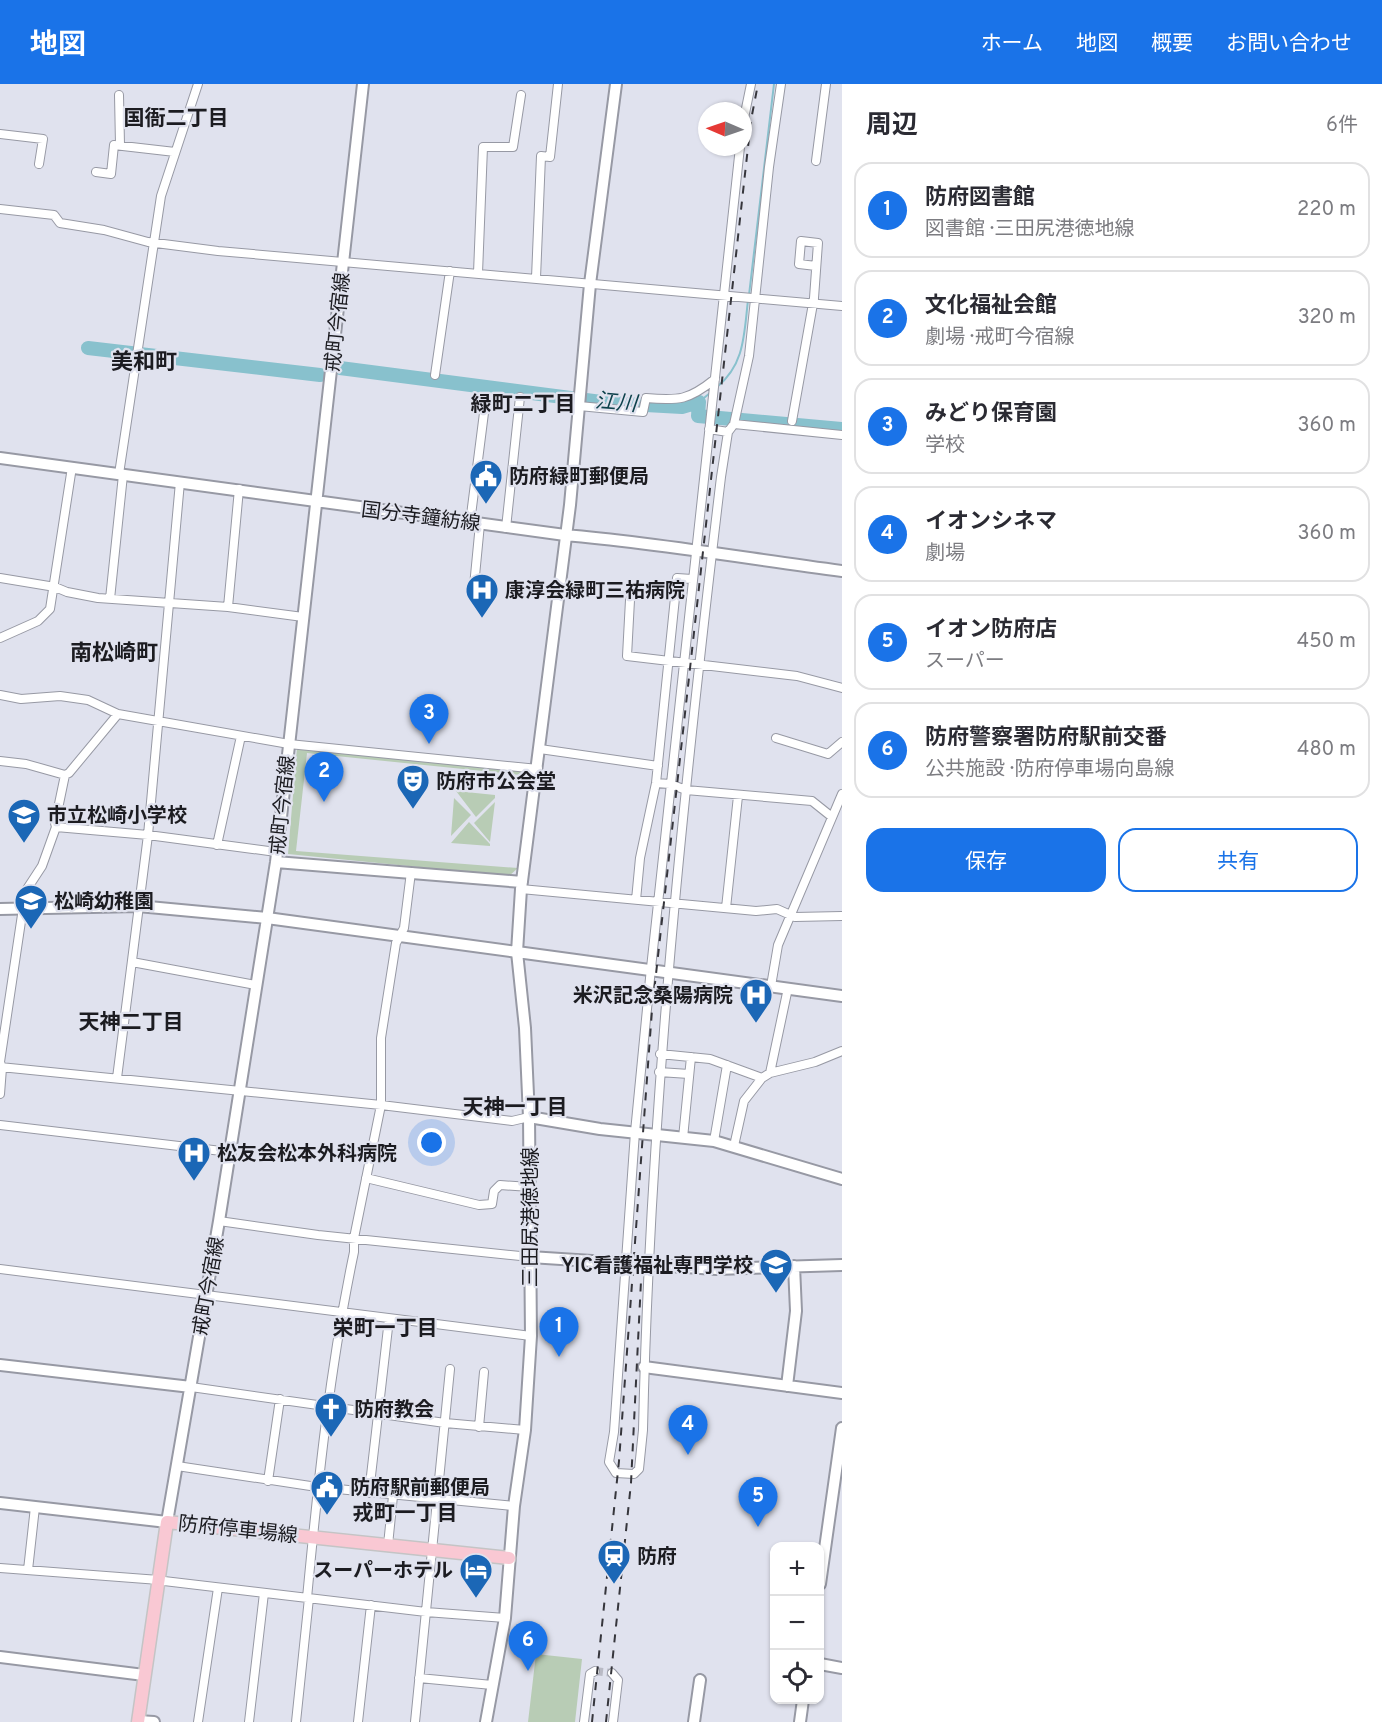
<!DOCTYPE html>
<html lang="ja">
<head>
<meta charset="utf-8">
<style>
  :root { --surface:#fff; --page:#f7f7f7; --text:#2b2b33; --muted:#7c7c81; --line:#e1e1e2; --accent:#1a73e8 }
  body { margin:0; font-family:Overpass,"Noto Sans JP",sans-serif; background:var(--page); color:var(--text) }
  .controls { position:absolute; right:18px; bottom:18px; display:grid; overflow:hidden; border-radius:12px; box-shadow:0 2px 4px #0004 }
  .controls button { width:54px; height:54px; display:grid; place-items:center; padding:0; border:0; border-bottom:2px solid var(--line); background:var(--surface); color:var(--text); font:30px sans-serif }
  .compass { position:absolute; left:698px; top:18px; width:54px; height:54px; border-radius:50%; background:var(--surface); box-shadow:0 2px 4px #0004; rotate:272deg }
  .you { position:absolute; left:432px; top:1059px; width:21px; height:21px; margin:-15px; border:4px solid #fff; border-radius:50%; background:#1a73e8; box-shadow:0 0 0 9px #1a73e833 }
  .badge { display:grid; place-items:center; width:39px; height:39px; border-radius:50%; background:var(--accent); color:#fff; font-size:20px; font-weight:700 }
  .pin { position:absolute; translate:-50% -50px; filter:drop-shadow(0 2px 3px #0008) }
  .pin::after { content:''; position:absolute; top:32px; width:21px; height:18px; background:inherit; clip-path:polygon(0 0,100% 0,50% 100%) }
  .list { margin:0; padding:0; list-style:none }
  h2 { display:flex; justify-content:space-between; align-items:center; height:78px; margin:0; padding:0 24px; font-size:26px }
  h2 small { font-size:20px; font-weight:400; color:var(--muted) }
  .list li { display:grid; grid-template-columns:39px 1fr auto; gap:18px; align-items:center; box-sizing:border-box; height:96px; margin:0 12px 12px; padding:0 12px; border:2px solid var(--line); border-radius:18px }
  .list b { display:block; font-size:22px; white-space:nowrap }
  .list p { margin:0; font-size:20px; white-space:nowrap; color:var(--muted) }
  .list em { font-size:20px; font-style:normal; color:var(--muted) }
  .actions { display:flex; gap:12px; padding:18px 24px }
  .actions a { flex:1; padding:14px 0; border:2px solid var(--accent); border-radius:18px; text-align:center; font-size:21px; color:var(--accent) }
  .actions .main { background:var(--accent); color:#fff }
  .icon { flex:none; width:33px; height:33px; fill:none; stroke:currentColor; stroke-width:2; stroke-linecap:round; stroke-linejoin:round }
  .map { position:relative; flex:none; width:842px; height:1638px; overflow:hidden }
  header { display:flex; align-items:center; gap:36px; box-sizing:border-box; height:84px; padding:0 30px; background:var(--accent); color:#fff }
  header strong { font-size:28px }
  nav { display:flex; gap:33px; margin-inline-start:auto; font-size:21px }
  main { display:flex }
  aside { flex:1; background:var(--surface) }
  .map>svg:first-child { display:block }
</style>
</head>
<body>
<header>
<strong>地図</strong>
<nav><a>ホーム</a><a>地図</a><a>概要</a><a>お問い合わせ</a></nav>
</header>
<main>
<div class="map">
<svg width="842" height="1638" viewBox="0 0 842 1638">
  <rect width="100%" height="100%" fill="#e0e2ee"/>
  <!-- green -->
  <path fill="#b8ccb5" d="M297,664L527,687L531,692L307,669L296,767L518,784L509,792L288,770Z
    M456,707L495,711V714L476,733Z
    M454,714L471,731L451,752Z
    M495,718L490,758L474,739Z
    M469,738L490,760V762L451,759Z
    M536,1570L582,1575L575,1638H528Z"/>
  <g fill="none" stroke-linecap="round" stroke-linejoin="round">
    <!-- stream -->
    <path stroke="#88c1cd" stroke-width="2" d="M749,211L774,0
      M717,303C745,280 744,250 748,216
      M699,318L710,309"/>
    <!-- river -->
    <path stroke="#88c1cd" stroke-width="14" d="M88,264L320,291
      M340,284L609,319L682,323L699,318L698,332L842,345"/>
    <!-- minor-tunnel -->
    <path stroke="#b9bac5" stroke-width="8" stroke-dasharray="8 4" stroke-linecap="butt" d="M595,1587L612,1589"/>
    <!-- minor casing -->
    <g stroke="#9799a4" stroke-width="10">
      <path id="minor" d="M119,11L120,61
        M743,39L751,0
        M0,50L43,55L39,80
        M740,63L651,884L635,1048L614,1348L609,1378L616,1389L634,1390L639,1385L643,1346C650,1027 683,710 721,393L728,348L734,340L749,272L769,83L781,0
        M816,77L826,0
        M96,88L111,90L114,61L175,68
        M0,125L54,131L60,139L104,146L148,158L218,167L842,222
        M478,189L483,63H513L521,11
        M536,194L541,72L550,73L558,0
        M435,291L450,187
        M579,322L643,328L646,314C679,317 689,316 715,295
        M792,337L814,214L818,159L801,157L799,180L816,182
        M734,340L842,351
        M709,345L728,348
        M119,390L161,112L198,0
        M470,439L485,321
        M506,444L520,313
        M0,494L55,503L67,508L98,514L228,523L303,533
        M474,502L480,440
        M110,515L123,391
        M630,516L627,572L797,592L842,604
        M228,523L239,405
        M0,554L38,537L50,525L72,383
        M0,611L21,615L60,612L88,616L118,630L289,660L538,685
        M776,654L828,670L842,658
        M540,665L658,682
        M0,677L26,680L65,691
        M656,699L670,700L686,706L812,717L832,733
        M56,743L148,751L276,768
        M217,761L241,652
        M521,805L756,827L777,825L795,833L842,832
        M636,816L640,774L656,699L677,494L692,495
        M18,824L25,808L42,782L56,743L55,739L65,691L69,689L118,630
        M726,824L738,712
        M132,878L256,901
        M771,902L778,861L842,710
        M660,970L710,975L762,994
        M0,983L381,1021L512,1037L529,1033
        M659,988L689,990
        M770,989L788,904
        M117,994L148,751L180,398
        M0,1010L2,984L0,978L23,824
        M0,1041L230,1068
        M683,1054L691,973
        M714,1057L727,981
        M734,1062L744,1017L762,994L770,989L815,978L842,967
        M366,1094L479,1121L492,1120L494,1107L500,1101L530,1103
        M219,1137L318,1151L530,1173
        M0,1185L531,1252
        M191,1303L445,1339L525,1346
        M479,1343L484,1288
        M177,1382L317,1403L514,1422
        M268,1397L280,1315
        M369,1409L389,1235
        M388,1461L393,1412
        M0,1484L159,1496
        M28,1486L35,1423
        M164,1497L426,1528L505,1534
        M307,1514C318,1398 330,1282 354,1168V1154L381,1021V954L396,859L404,844L411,788
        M612,1589L618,1596L613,1638
        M419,1594L492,1601
        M198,1638L218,1504
        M249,1638L264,1509
        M296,1638L309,1514
        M358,1638L371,1521
        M415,1638L450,1285
        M584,1638L590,1590L595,1587"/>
    </g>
    <!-- tertiary casing -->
    <g stroke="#9799a4" stroke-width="14">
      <path id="tertiary" d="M0,374L565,451C658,459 750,475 842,487
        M276,778L522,798
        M0,825L138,822L267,834L517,868L521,805L570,421L590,200L616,0
        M529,1033L600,1045L714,1057L842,1095
        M530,1173L716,1185L842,1181
        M0,1281L191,1303
        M644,1283L842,1309
        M787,1302L796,1227L794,1182
        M167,1438L219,1137L276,778L363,0
        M820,1500L842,1344
        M0,1573L144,1591
        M820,1580L842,1584
        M138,1637L154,1638
        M694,1638L700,1596
        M800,1638L803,1616"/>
    </g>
    <!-- secondary casing -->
    <g stroke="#9799a4" stroke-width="14">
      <path id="secondary" d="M0,1419L167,1438
        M486,1638L505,1534L514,1422L525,1346L531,1252L529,1033L525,944L517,868L842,912"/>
    </g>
    <!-- primary casing -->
    <g stroke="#c4c4c5" stroke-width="15">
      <path id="primary" d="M138,1638L167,1438L509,1474"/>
    </g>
    <!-- minor -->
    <use href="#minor" stroke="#fff" stroke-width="8"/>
    <!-- tertiary -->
    <use href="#tertiary" stroke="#fff" stroke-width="10"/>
    <!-- secondary -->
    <use href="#secondary" stroke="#fff" stroke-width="10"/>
    <!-- primary -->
    <use href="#primary" stroke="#f9c8d3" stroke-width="12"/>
    <!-- rail -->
    <path stroke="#36363c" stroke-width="2" stroke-dasharray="8 8" stroke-linecap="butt" d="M592,1638L619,1377L652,926L751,36L758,0
      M606,1638L631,1399L641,1197"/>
  </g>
  <!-- icons -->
  <defs>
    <g id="civic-pin" transform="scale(1.725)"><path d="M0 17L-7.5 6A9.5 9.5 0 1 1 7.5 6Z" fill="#1b67b6" stroke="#e0e2ee"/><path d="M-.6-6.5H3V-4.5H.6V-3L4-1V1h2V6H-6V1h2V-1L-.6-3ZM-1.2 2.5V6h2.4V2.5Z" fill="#fff"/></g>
    <g id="hospital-pin" transform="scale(1.725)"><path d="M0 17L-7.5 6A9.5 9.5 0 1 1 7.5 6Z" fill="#1b67b6" stroke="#e0e2ee"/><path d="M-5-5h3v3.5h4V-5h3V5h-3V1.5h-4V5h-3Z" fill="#fff"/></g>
    <g id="theatre-pin" transform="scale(1.725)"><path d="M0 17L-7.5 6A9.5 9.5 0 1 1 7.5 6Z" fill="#1b67b6" stroke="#e0e2ee"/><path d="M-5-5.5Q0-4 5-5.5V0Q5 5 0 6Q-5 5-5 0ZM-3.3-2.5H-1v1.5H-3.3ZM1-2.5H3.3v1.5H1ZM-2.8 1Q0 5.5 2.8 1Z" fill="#fff"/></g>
    <g id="school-pin" transform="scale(1.725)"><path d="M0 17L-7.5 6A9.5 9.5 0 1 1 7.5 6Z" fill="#1b67b6" stroke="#e0e2ee"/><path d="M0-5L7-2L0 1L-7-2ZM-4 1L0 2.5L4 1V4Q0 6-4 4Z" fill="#fff"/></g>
    <g id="university-pin" transform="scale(1.725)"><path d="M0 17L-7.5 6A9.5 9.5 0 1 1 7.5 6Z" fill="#1b67b6" stroke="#e0e2ee"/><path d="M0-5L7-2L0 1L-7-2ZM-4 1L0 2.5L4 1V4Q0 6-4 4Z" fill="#fff"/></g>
    <g id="church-pin" transform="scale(1.725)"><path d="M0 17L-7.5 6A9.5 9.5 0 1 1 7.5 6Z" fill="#1b67b6" stroke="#e0e2ee"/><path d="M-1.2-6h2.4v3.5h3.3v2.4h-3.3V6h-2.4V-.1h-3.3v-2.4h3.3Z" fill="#fff"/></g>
    <g id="station-pin" transform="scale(1.725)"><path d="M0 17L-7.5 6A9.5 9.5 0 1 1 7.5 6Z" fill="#1b67b6" stroke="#e0e2ee"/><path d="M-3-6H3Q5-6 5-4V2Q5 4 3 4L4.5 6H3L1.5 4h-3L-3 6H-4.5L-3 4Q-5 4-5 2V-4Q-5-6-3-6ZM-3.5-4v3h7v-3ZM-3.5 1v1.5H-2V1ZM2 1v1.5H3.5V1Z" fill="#fff"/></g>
    <g id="hotel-pin" transform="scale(1.725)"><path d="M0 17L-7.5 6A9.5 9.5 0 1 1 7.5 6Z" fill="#1b67b6" stroke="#e0e2ee"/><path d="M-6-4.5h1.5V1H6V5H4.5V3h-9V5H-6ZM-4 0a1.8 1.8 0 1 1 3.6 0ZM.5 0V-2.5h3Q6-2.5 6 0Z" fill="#fff"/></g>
  </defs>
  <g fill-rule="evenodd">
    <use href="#civic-pin" x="486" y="392"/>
    <use href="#hospital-pin" x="482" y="506"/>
    <use href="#theatre-pin" x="413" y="697"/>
    <use href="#school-pin" x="24" y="731"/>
    <use href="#school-pin" x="31" y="817"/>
    <use href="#hospital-pin" x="756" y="911"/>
    <use href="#hospital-pin" x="194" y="1069"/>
    <use href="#university-pin" x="776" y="1181"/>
    <use href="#church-pin" x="331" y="1325"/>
    <use href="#civic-pin" x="327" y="1403"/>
    <use href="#station-pin" x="614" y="1472"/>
    <use href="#hotel-pin" x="476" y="1486"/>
  </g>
  <g text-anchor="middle" stroke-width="4.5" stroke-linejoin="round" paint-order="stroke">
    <!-- street labels -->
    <g font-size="20" fill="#1c1c21" stroke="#e0e2ee">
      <text transform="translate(337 238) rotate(-84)" y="7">戒町今宿線</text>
      <text transform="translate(421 432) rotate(7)" y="7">国分寺鐘紡線</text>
      <text transform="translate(282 721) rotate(-84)" y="7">戒町今宿線</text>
      <text transform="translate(530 1133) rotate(-90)" y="7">三田尻港徳地線</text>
      <text transform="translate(208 1202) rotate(-80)" y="7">戒町今宿線</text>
      <text transform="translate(238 1445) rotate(6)" y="7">防府停車場線</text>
    </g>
    <!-- poi labels -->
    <g font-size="20" font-weight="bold" fill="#1c1c21" stroke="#e0e2ee" text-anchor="start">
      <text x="509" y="399">防府緑町郵便局</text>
      <text x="505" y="513">康淳会緑町三祐病院</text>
      <text x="436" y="704">防府市公会堂</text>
      <text x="47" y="738">市立松崎小学校</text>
      <text x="54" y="824">松崎幼稚園</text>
      <text x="733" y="918" text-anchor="end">米沢記念桑陽病院</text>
      <text x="217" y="1076">松友会松本外科病院</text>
      <text x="753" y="1188" text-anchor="end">YIC看護福祉専門学校</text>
      <text x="354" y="1332">防府教会</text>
      <text x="350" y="1410">防府駅前郵便局</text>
      <text x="637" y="1479">防府</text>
      <text x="453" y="1493" text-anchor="end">スーパーホテル</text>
    </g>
    <!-- neighbourhood labels -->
    <g font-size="21" font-weight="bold" fill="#1c1c21" stroke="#e0e2ee">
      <text x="176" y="41">国衙二丁目</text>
      <text x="523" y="327">緑町二丁目</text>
      <text x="131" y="945">天神二丁目</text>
      <text x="515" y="1030">天神一丁目</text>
      <text x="385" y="1251">栄町一丁目</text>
      <text x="405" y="1436">戎町一丁目</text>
    </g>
    <!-- water labels -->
    <g font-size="21" font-style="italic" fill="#0d414b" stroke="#e0e2ee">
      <text transform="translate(616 318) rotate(5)" y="7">江川</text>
    </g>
    <!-- quarter labels -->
    <g font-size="22" font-weight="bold" fill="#1c1c21" stroke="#e0e2ee">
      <text x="144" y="285">美和町</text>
      <text x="114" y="576">南松崎町</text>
    </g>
  </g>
</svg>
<div class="controls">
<button>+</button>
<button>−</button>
<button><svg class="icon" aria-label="locate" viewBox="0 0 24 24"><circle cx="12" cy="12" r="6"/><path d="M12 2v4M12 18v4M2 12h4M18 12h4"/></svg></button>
</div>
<svg class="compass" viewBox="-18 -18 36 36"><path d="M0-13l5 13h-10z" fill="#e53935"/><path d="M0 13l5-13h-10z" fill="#7c7c81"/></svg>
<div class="you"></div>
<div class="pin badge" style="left:559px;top:1273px">1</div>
<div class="pin badge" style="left:324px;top:718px">2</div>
<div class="pin badge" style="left:429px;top:660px">3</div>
<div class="pin badge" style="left:688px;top:1371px">4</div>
<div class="pin badge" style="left:758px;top:1443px">5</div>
<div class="pin badge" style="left:528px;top:1587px">6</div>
</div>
<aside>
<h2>周辺<small>6件</small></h2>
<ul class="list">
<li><span class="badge">1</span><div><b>防府図書館</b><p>図書館 · 三田尻港徳地線</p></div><em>220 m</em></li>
<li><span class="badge">2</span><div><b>文化福祉会館</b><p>劇場 · 戒町今宿線</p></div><em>320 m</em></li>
<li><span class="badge">3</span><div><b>みどり保育園</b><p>学校</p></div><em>360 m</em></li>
<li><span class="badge">4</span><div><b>イオンシネマ</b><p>劇場</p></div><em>360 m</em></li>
<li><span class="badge">5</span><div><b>イオン防府店</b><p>スーパー</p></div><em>450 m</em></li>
<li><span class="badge">6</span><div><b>防府警察署防府駅前交番</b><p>公共施設 · 防府停車場向島線</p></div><em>480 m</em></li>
</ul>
<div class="actions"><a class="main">保存</a><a>共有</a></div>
</aside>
</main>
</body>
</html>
